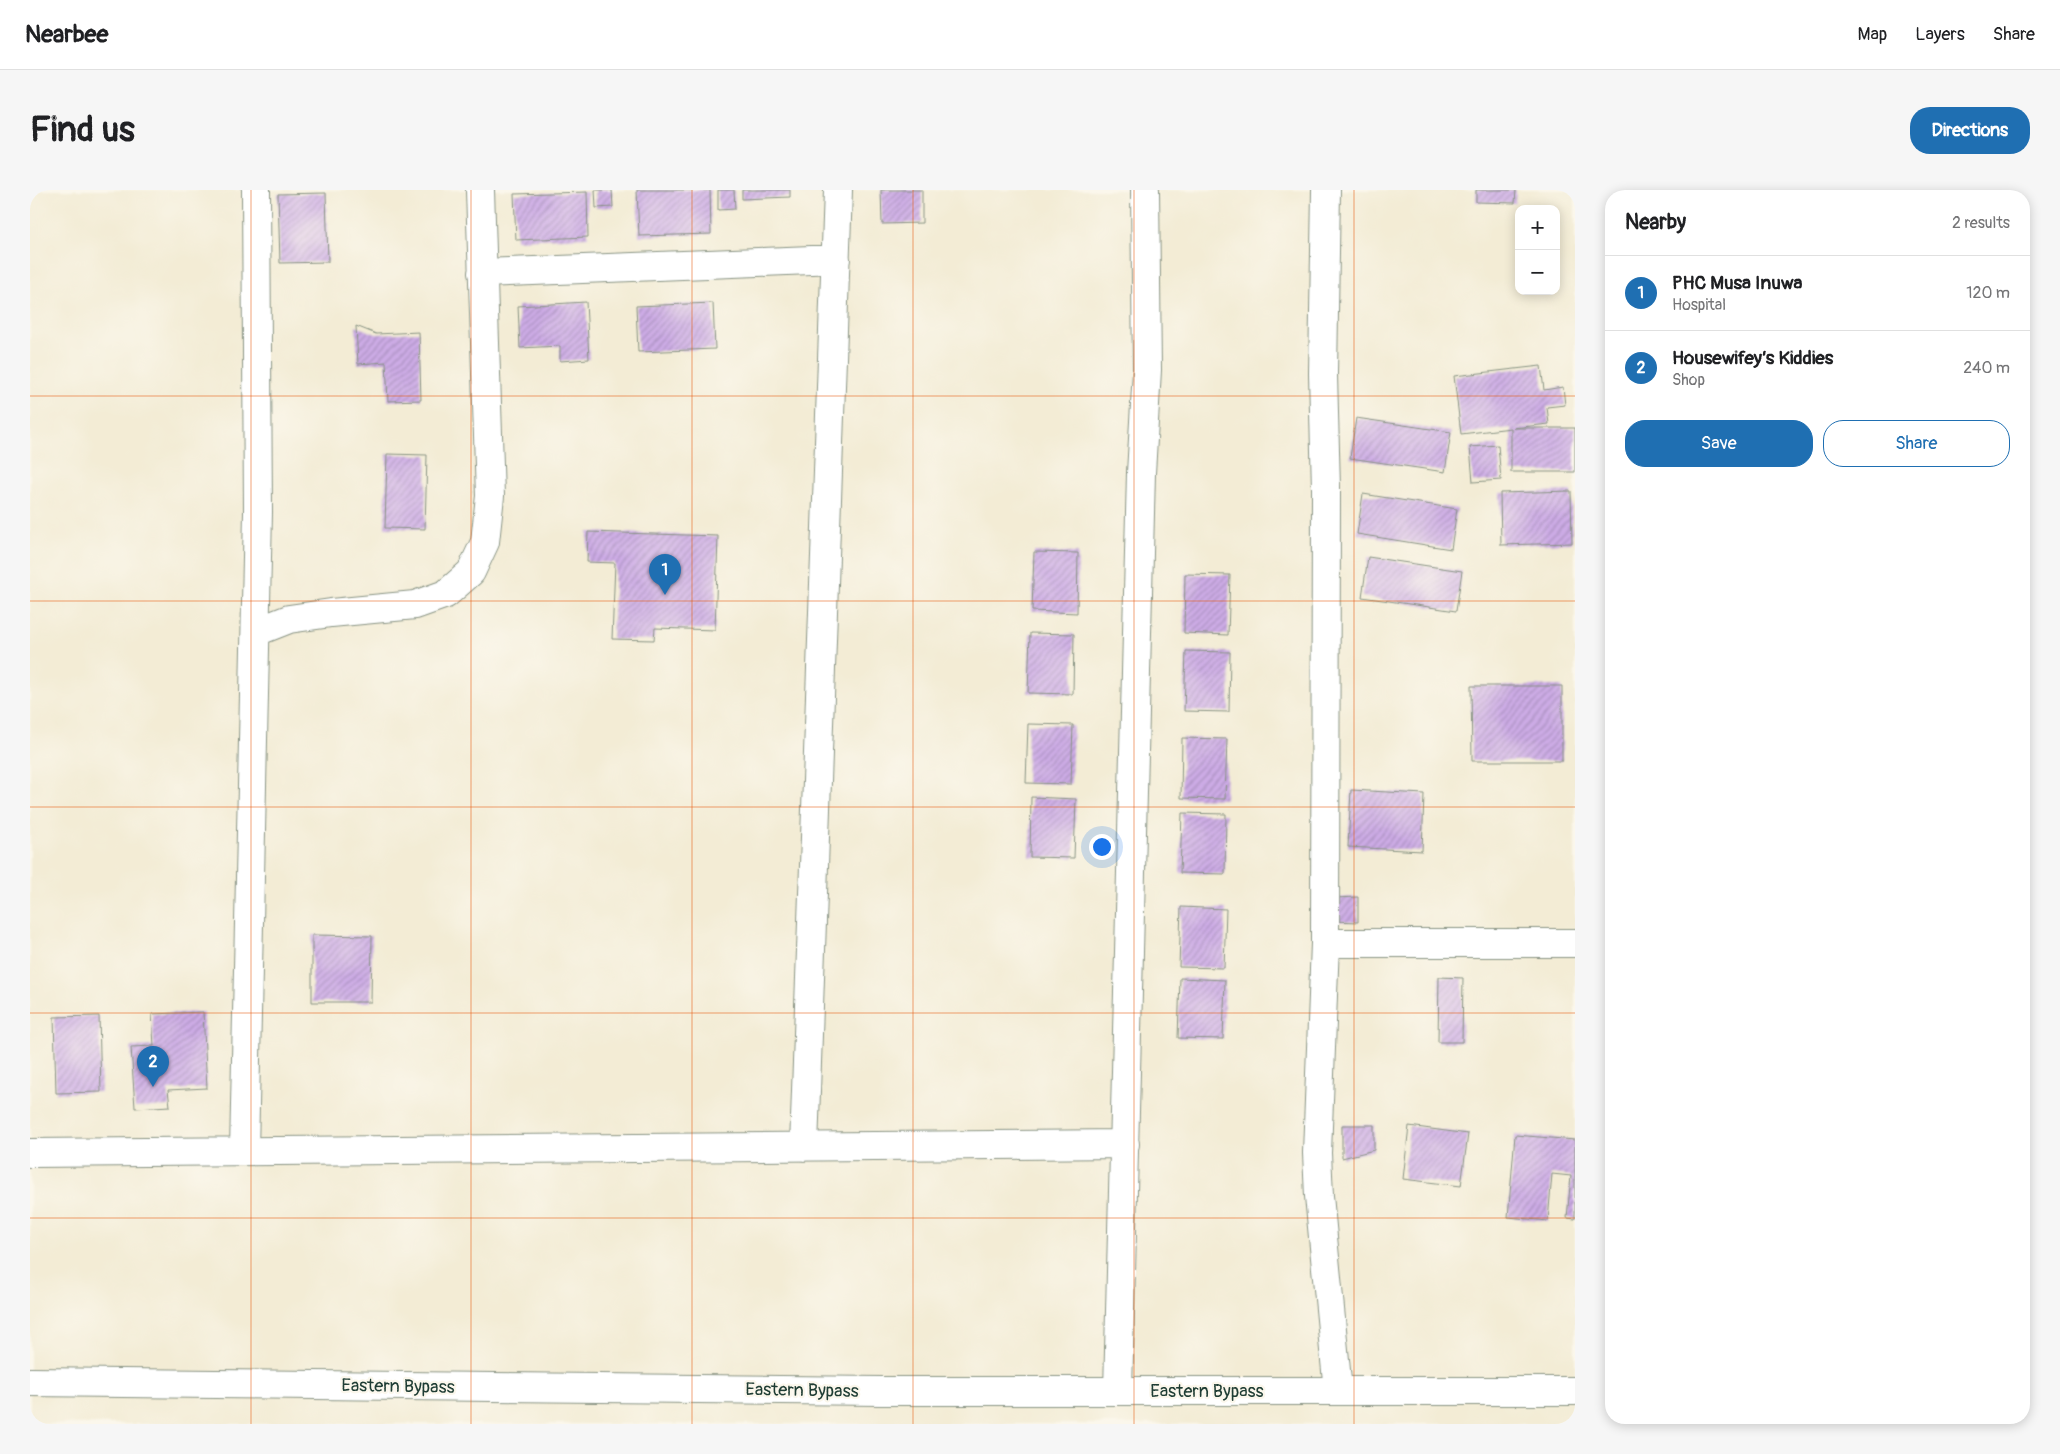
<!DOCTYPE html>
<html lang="en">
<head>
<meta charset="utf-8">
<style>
  :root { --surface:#fff; --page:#f6f6f6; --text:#202124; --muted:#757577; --line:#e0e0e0; --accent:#1f6fb2 }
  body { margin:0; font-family:Pangolin,sans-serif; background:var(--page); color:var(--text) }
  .controls { position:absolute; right:15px; top:15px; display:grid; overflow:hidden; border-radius:10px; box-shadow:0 2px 12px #0003 }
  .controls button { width:45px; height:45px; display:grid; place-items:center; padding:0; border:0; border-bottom:1px solid var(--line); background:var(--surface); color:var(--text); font:25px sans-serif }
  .you { position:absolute; left:1071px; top:656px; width:18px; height:18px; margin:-12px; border:4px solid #fff; border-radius:50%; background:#1a73e8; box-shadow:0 0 0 8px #1a73e833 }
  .badge { display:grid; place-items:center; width:32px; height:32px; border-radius:50%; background:var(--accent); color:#fff; font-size:16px; font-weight:700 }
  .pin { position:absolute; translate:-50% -41px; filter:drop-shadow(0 1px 2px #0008) }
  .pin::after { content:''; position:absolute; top:26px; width:18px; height:15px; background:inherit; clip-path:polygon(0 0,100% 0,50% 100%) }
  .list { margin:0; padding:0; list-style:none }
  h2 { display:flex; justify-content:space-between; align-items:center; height:65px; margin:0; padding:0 20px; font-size:21px }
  h2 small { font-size:16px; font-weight:400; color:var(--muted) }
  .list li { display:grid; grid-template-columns:32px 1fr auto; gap:15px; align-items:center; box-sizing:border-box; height:75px; padding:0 20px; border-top:1px solid var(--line) }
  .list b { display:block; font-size:19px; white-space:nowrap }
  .list p { margin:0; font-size:16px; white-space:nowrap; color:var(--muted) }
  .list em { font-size:16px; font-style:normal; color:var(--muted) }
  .actions { display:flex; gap:10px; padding:15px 20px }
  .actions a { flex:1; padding:11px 0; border:1px solid var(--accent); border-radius:20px; text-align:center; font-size:18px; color:var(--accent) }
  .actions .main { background:var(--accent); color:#fff }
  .map { position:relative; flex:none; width:1545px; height:1234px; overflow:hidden; border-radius:20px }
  header { display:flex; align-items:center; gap:30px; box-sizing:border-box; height:70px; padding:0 25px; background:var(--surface); border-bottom:1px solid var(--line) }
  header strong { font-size:24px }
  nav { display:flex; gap:28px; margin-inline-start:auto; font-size:18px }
  .intro { display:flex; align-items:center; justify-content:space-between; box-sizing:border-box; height:120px; padding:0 30px }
  h1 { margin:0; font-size:35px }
  .button { padding:12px 22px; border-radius:20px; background:var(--accent); color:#fff; font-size:18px; font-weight:700 }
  main { display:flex; gap:30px; padding:0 30px }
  aside { flex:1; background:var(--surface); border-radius:20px; box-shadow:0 2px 12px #0003 }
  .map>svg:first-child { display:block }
</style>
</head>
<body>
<header>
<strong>Nearbee</strong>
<nav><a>Map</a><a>Layers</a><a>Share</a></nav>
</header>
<div class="intro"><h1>Find us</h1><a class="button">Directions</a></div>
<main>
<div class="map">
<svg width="1545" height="1234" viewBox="0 0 1545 1234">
  <defs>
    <pattern id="building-hatch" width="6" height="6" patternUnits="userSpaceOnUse" patternTransform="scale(1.25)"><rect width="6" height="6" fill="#cdace6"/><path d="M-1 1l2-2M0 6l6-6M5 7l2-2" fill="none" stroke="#a68dbb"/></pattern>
  </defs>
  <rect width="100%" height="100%" fill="#fbf7ec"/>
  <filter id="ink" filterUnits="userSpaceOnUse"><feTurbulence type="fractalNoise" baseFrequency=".02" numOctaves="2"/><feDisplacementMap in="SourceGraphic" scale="10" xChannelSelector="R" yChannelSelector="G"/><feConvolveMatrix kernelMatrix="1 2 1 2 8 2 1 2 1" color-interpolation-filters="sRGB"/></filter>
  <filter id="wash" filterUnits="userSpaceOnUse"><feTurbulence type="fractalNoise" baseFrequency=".0096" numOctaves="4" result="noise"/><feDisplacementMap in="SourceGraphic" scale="20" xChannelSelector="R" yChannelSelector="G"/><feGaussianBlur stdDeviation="1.12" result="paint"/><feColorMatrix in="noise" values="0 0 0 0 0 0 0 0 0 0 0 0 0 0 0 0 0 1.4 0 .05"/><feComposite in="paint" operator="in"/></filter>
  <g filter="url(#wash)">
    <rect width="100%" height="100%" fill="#f3ecd5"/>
    <g id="blocks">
      <!-- building -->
      <path fill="url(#building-hatch)" d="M565,0H582L583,17L566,18Z
        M607,0H680L681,44L609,46Z
        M688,0H704L705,19L688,20Z
        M712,0H760V7L712,9Z
        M851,0H892V33L852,34Z
        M1446,0H1486L1485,13L1446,12Z
        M557,2L558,47L486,50L484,4Z
        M296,3L298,72L250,73L248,4Z
        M556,112L559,169L530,171V156L490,158L488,116Z
        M683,113L685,159L608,162L606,116Z
        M326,136L346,144L389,142L391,210L358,211L356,172L328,174Z
        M1511,176L1514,200L1533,197L1535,215L1517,217L1519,234L1483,238H1545V282H1481V238L1431,244L1424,186Z
        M1326,228L1421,242L1415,282L1320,268Z
        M1468,255L1471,290L1443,292L1440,257Z
        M357,264L397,265L395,339L355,338Z
        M1541,301L1542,353L1471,355L1470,303Z
        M1333,304L1427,319L1421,359L1327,344Z
        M558,342L688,346L685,440L625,438L624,450L582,449L585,373L557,372Z
        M1004,362L1048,363L1047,423L1002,421Z
        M1338,367L1432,381L1426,421L1332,407Z
        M1155,384L1200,385L1198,445L1154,443Z
        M1000,443L1044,444L1043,504L998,503Z
        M1156,461L1200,462L1199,522L1154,521Z
        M1441,496H1532V571H1442Z
        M998,534L1043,535L1041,594L996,593Z
        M1152,548L1197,549L1195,609L1151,608Z
        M1321,600L1394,604L1392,661L1318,657Z
        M1001,607L1046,609L1044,668L1000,667Z
        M1152,623L1196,624L1195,684L1150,683Z
        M1328,707V732L1304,731V708Z
        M1151,717L1196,719L1194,778L1149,777Z
        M282,745L342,746L341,812H282Z
        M1409,787L1433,788L1432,852H1408Z
        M1150,788L1195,790L1193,849L1148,848Z
        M173,822L177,898L138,900L140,916L105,918L101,857L124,856L122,824Z
        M69,826L71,902L26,903L24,827Z
        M1312,935H1344V960L1312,968Z
        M1379,936L1438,944L1431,996L1373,989Z
        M1485,945L1545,950V1029L1537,1028L1541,986L1522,984L1518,1031L1478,1027Z"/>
    </g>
  </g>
  <g filter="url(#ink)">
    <use href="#blocks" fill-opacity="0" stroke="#899484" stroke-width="1"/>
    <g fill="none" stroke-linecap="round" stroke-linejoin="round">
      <!-- minor casing -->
      <g stroke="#899484" stroke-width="30">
        <path id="minor" d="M1296,0L1293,184L1296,299L1295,753L1287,963L1289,1006L1308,1201
          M452,83L806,69
          M226,442L259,429L301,423L385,415L416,404L441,382L455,352L460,306L450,0
          M1295,753H1545
          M774,957L808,0
          M214,961L228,322L226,0
          M0,963L1095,954
          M1088,1201L1111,283L1117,180L1115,0"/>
      </g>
      <!-- primary casing -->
      <g stroke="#899484" stroke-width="30">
        <path id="primary" d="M0,1192L851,1201H1545"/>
      </g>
      <!-- minor -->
      <use href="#minor" stroke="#fff" stroke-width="28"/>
      <!-- primary -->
      <use href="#primary" stroke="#fff" stroke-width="28"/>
    </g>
  </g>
  <!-- grid -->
  <path fill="none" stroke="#e8590c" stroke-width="1" stroke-opacity="0.55" d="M221,0V1234M441,0V1234M662,0V1234M883,0V1234M1104,0V1234M1324,0V1234M0,206H1545M0,411H1545M0,617H1545M0,823H1545M0,1028H1545"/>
  <g text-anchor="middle" stroke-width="4.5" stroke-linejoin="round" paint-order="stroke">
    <!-- street labels -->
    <g font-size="18" fill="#1f3d34" stroke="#fbf7ec">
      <text transform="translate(368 1196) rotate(1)" y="6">Eastern Bypass</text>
      <text transform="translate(772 1200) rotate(1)" y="6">Eastern Bypass</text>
      <text x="1177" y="1207">Eastern Bypass</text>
    </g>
  </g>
</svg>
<div class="controls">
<button>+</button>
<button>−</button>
</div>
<div class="you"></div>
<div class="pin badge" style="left:635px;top:405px">1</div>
<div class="pin badge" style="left:123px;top:897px">2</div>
</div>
<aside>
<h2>Nearby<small>2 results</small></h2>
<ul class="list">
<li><span class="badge">1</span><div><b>PHC Musa Inuwa</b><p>Hospital</p></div><em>120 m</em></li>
<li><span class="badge">2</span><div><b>Housewifey’s Kiddies</b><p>Shop</p></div><em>240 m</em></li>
</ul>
<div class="actions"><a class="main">Save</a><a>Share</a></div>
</aside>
</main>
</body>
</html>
